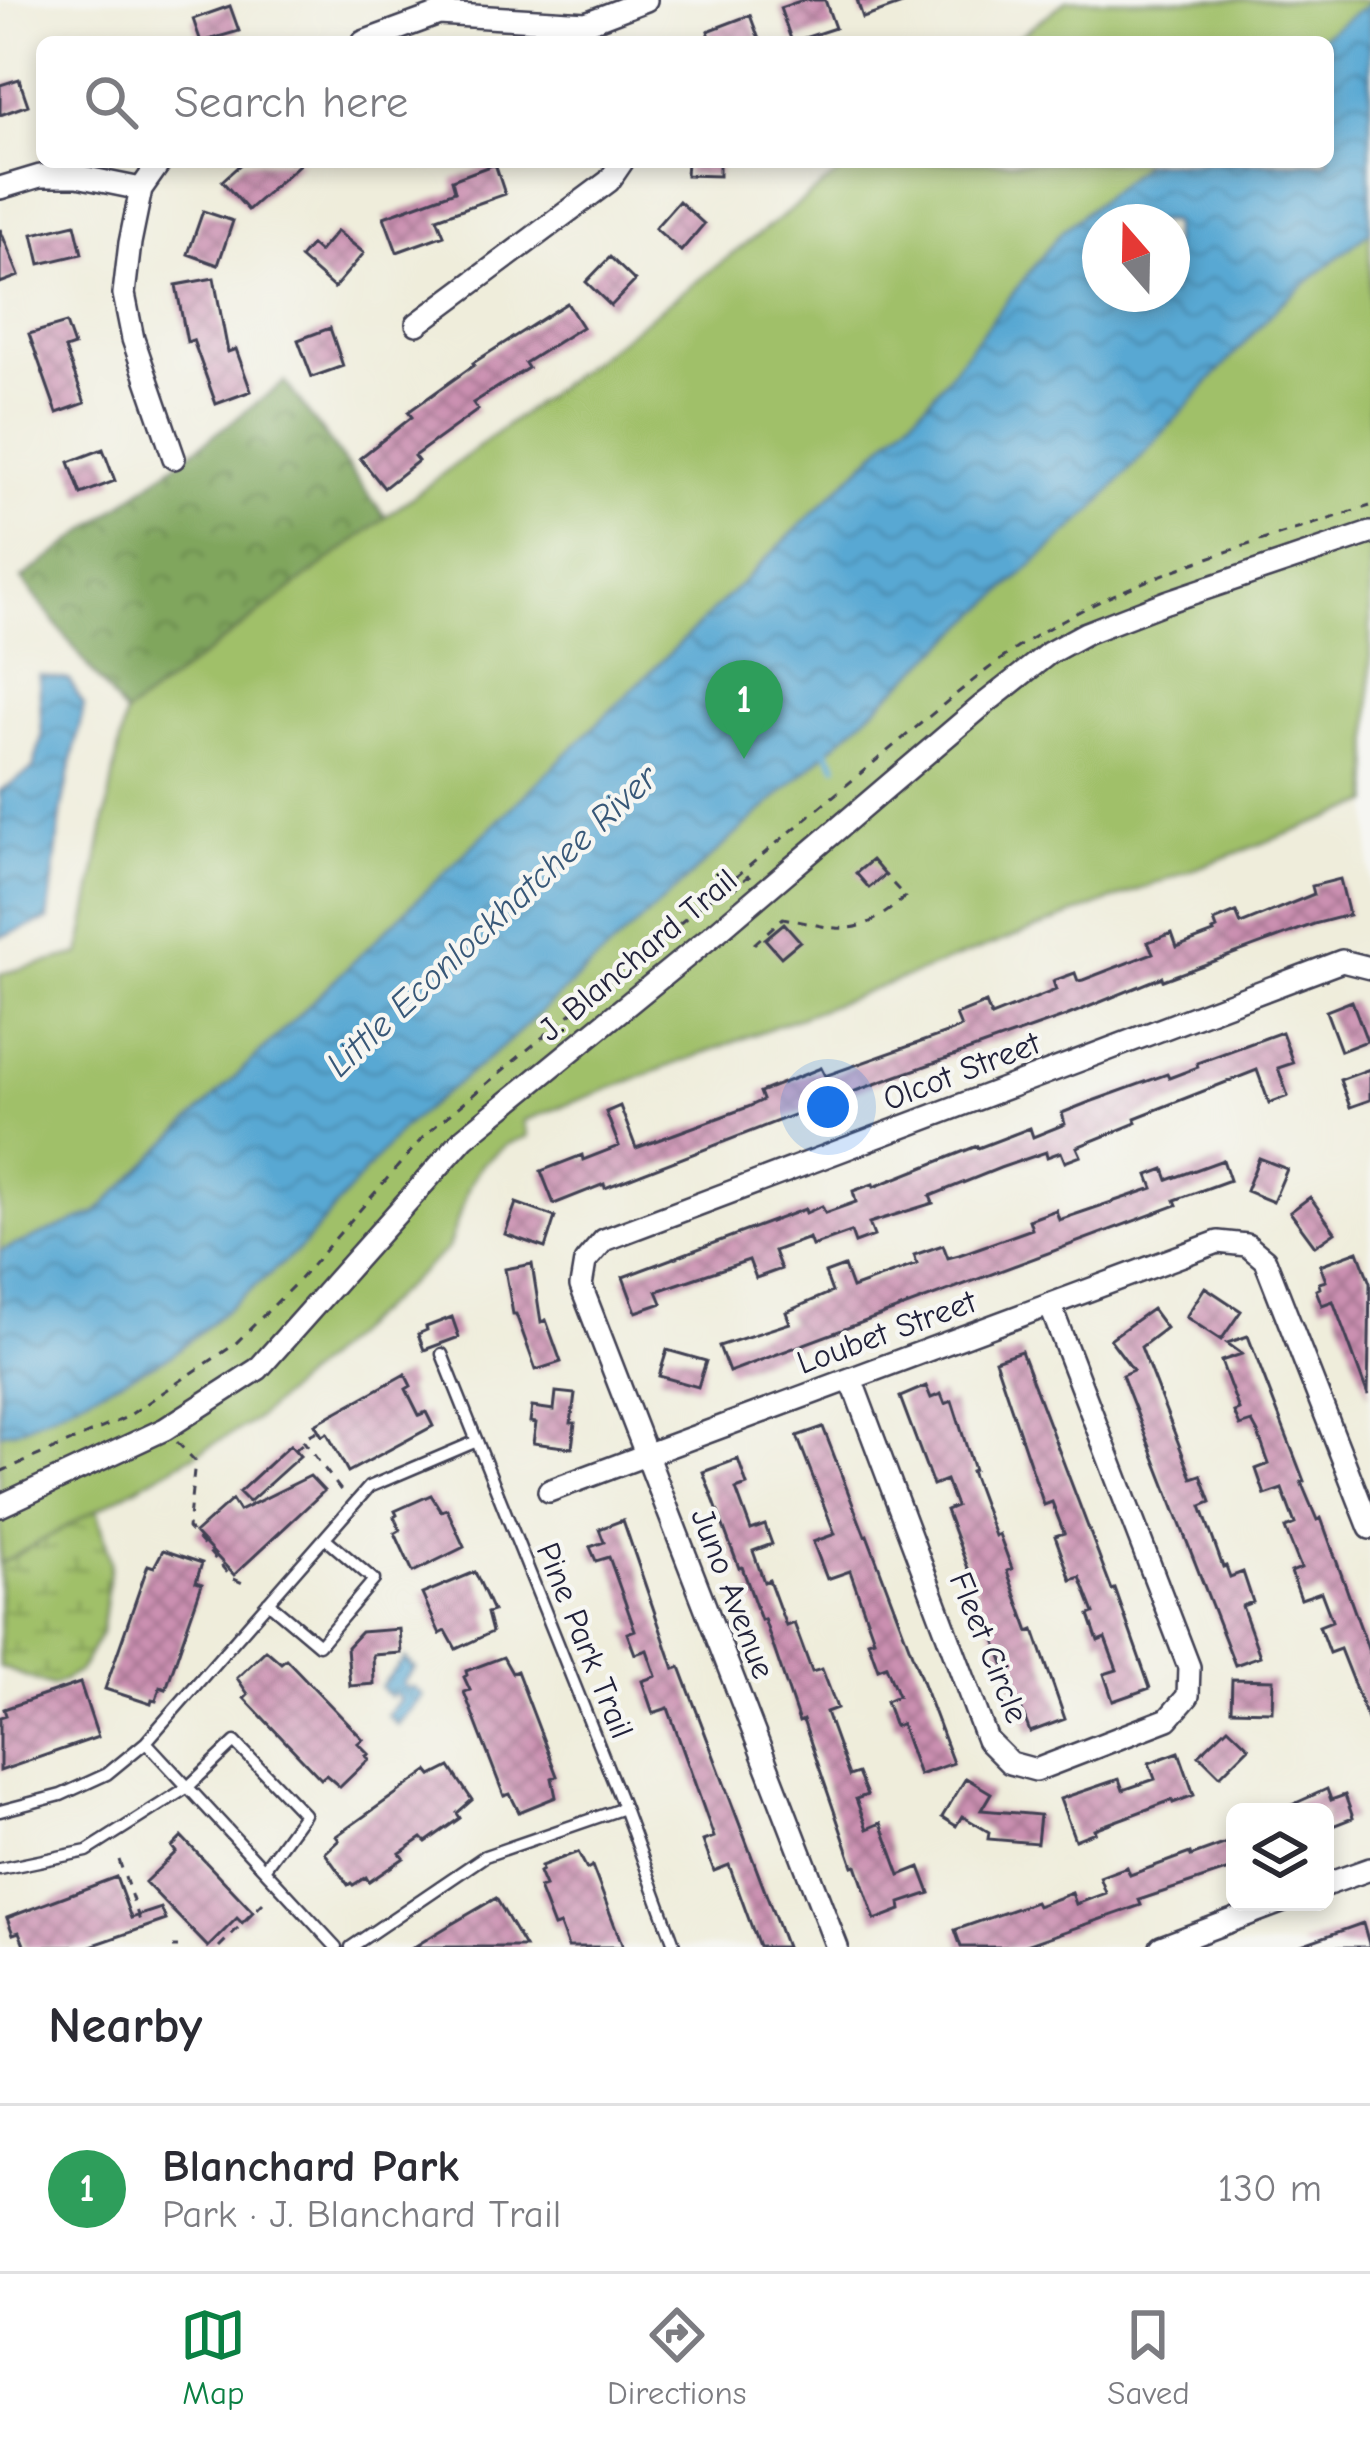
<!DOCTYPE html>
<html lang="en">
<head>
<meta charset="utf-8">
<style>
  :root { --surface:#fff; --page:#f2f2f3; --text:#2b2b33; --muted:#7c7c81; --line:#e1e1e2; --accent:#0b8043 }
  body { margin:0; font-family:"Comic Neue",sans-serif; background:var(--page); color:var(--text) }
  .controls { position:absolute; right:36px; bottom:36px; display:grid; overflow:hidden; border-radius:18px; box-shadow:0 6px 18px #0003 }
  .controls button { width:108px; height:108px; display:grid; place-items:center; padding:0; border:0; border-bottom:3px solid var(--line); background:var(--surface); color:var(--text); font:60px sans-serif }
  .compass { position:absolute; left:1082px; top:204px; width:108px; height:108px; border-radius:50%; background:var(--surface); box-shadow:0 6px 18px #0003; rotate:340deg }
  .you { position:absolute; left:828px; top:1107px; width:42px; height:42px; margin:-30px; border:9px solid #fff; border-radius:50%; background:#1a73e8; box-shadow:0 0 0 18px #1a73e833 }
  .badge { display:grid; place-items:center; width:78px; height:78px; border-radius:50%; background:var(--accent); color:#fff; font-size:39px; font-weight:700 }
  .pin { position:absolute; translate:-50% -99px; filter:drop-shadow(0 3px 6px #0008) }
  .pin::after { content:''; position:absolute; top:63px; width:42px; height:36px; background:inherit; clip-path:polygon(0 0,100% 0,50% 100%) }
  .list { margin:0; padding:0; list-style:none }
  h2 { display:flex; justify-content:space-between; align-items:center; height:156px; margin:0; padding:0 48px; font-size:51px }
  h2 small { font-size:39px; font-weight:400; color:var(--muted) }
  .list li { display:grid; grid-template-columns:78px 1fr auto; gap:36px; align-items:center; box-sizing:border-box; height:168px; padding:0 48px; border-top:3px solid var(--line) }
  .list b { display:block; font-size:45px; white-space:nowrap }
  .list p { margin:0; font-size:39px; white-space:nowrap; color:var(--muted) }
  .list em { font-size:39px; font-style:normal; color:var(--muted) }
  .icon { flex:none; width:66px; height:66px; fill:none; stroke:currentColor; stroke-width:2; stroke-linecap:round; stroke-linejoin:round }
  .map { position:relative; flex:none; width:1370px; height:1947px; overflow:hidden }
  .search { position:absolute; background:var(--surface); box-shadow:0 6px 18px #0003; left:36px; right:36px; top:36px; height:132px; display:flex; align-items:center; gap:30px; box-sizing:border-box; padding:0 42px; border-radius:18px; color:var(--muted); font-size:45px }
  .sheet { height:324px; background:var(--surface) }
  nav { display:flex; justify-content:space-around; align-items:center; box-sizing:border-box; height:168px; border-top:3px solid var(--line); background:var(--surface); font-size:33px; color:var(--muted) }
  nav a { display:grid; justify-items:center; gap:6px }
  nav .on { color:var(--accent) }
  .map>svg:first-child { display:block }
</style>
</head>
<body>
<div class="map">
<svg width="1370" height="1947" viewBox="0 0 1370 1947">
  <defs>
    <pattern id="forest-crowns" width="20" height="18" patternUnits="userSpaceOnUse" patternTransform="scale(3)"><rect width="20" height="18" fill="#80a65d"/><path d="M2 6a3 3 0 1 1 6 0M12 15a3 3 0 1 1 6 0" fill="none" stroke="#68874e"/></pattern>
    <pattern id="wetland-marsh" width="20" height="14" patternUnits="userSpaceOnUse" patternTransform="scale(3)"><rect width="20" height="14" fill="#a0c069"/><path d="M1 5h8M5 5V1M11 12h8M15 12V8" fill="none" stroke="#829c58"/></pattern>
    <pattern id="water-waves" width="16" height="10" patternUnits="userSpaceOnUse" patternTransform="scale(3)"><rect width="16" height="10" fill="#58a8d3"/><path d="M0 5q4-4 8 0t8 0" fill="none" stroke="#4888ac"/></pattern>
    <pattern id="building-cross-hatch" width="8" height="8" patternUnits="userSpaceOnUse" patternTransform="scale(3)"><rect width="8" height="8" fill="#cb90b1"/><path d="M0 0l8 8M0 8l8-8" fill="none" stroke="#a47591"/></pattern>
  </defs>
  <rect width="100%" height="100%" fill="#f6f6f2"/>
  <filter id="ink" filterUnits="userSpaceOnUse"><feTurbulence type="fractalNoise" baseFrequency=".00833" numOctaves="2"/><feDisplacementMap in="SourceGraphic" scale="24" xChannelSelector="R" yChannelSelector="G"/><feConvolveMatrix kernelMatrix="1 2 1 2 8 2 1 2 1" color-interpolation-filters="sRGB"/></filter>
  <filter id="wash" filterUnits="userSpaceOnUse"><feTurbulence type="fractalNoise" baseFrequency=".004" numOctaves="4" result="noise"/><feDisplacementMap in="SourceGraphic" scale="48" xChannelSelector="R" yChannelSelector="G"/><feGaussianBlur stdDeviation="2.7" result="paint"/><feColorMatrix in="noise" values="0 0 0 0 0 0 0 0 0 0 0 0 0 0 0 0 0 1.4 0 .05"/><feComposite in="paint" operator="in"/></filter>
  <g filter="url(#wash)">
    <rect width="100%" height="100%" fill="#efeddb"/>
    <!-- forest -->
    <path fill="url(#forest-crowns)" stroke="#51644c" stroke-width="3" d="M285,382L386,518L125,715L22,579Z"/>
    <!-- wetland -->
    <path fill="url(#wetland-marsh)" stroke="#617152" stroke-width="3" d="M87,1507L98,1512L111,1562L101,1633L80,1671L52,1686L0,1667V1543Z"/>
    <!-- green -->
    <path fill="#a0c069" stroke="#617152" stroke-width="3" fill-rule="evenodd" d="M1067,0H1370V803L523,1121L528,1136L507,1144L482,1164L469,1186L448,1248L254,1421L0,1564V974L80,954L125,715L854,162H1328V42H1012ZM1100,222H1172V294H1100Z"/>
    <!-- water -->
    <path fill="url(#water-waves)" stroke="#3d6587" stroke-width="3" fill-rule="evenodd" d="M1370,3V231L1279,305L1092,511L502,1047L402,1128L301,1248L172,1355L17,1430L0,1433V1251L96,1213L929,400L1060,233L1146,162H1328V42H1314ZM1100,222H1172V294H1100Z
      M39,675L69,680L84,705L62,807L48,920L0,937V791L33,769L42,737Z
      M405,1658L415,1668L402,1683L409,1689L412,1686L423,1696L397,1725L387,1715L400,1699L394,1693L390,1697L380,1687Z"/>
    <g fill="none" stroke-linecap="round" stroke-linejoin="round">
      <!-- stream -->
      <path stroke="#58a8d3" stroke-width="6" d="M825,748L836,765"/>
    </g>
    <g id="blocks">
      <!-- building -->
      <path fill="url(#building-cross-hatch)" d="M803,0H825L835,28L792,42L780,8Z
        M857,0H908V2L863,18Z
        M230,6L239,31L201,42L193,19Z
        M750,15L760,42H712L708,31Z
        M19,79L28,105L0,115V85Z
        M243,162H302L248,210L222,181Z
        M687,162H719V176L686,175Z
        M495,164L505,194L437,218L444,235L397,252L384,217L455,191L452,180Z
        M679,201L704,224L681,251L655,228Z
        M203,211L233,221L218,265L188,254Z
        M75,224L82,254L40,264L33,234Z
        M0,229L19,276L0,283Z
        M337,231L364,253L334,288L300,258L311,245L319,252Z
        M610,257L635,281L611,306L586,282Z
        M214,278L228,352L236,349L251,391L216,404L193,340L187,342L176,285Z
        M567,303L582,327L525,363L528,368L473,403L478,410L414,456L418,461L384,488L360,458L412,417L408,412L474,365L473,363Z
        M66,323L74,346L65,349L85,403L57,413L29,334Z
        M330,328L343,366L312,377L298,340Z
        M103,449L115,481L81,494L69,462Z
        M872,860L885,875L869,888L856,873Z
        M1340,879L1349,915L1314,924L1163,980L1162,977L1066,1016L858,1090L605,1188L604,1184L554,1204L541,1171L582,1155L583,1160L619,1146L606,1112L620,1106L636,1148L748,1107L763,1100L760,1092L821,1068L825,1076L952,1031L961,1027L956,1015L986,1003L991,1016L1056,990L1053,981L1075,973L1078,981L1083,980L1153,953L1148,942L1172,933L1177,947L1214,933L1213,931L1217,929L1214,921L1236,912L1241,924L1314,894L1312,886Z
        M784,923L800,941L781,957L765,939Z
        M1352,1001L1367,1041L1341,1051L1326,1011Z
        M1282,1032L1293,1063L1278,1068L1288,1096L1269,1103L1257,1070L1135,1118L1136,1123L1077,1147L1081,1156L1065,1162L1061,1152L1047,1157L1046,1152L1000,1168L930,1196L933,1203L869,1223L874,1236L855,1243L851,1232L812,1246L809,1238L774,1251L781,1269L756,1278L749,1260L657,1291L662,1303L636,1312L623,1277L805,1209L806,1213L822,1206L825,1213L856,1202L853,1191L873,1184L874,1187L977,1146L978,1148L1030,1128L1033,1137L1065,1124L1062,1113L1087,1103L1167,1074L1169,1078L1198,1067L1197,1063Z
        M1370,1069V1100L1350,1107L1340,1080Z
        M1259,1158L1287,1169L1273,1202L1246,1191Z
        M1223,1160L1230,1180L1175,1200L1177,1205L729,1372L719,1346L790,1323L786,1312L832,1292L825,1273L844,1266L852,1288L917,1264L914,1255L943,1245L948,1258L959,1255L1032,1229L1029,1220L1056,1210L1059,1220L1153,1188L1148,1175L1164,1169L1168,1180Z
        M1310,1197L1335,1232L1315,1246L1290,1212Z
        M516,1203L555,1217L545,1248L505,1234Z
        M1358,1251L1370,1283L1368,1395L1333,1301L1322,1305L1316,1290L1320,1288L1319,1283L1326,1281L1320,1265Z
        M532,1264L541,1322L546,1320L561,1362L536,1370L516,1314H513L505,1269Z
        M1205,1287L1241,1311L1221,1340L1186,1317Z
        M1152,1309L1166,1328L1141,1347L1192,1478L1201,1475L1211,1502L1201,1506L1223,1567L1226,1566L1230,1577L1243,1572L1253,1602L1242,1606L1260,1656L1235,1665L1122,1375L1133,1370L1110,1339Z
        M452,1317L459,1337L424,1350L418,1334L427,1330L426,1327Z
        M1248,1336L1304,1481L1301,1482L1317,1520L1321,1518L1365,1640L1370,1655V1725L1340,1649L1329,1653L1319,1626L1332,1621L1321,1592L1301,1599L1291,1572L1301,1568L1285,1528L1295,1524L1282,1489L1265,1495L1256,1469L1269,1464L1258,1433L1252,1422L1240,1426L1234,1412L1239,1410L1221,1361L1242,1354L1227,1343Z
        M667,1350L706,1361L698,1387L659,1376Z
        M1021,1351L1112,1590L1115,1589L1150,1688L1113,1701L1104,1674L1117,1670L1105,1638L1098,1641L1089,1615L1094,1613L1080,1577L1071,1580L1055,1536L1064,1533L1052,1502L1044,1505L995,1360Z
        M405,1374L411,1386L406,1389L419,1415L426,1412L433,1426L348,1472L327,1433L322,1436L315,1424Z
        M926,1386L931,1398L941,1394L945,1404L952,1401L974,1470L971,1471L995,1536L999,1534L1012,1569L1007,1571L1029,1632L1034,1630L1065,1719L1030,1732L946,1510L956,1506L946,1480L933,1485L900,1397Z
        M556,1392L575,1394L571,1423H575L572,1448L533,1443L536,1423L530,1422L532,1407L554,1410Z
        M823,1427L865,1536L867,1535L953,1763L919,1775L901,1724L895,1726L886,1701L898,1696L886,1666L878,1669L868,1641L874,1639L850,1571L827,1579L813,1542L835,1534L797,1436Z
        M290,1445L300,1456L249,1502L239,1492Z
        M738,1459L747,1485L736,1489L751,1530L765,1525L772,1544L753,1551L764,1582L769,1580L786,1626L794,1623L812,1672L822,1669L837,1708L826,1712L849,1776L858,1773L867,1795L856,1799L867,1829L881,1823L900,1875L920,1867L930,1893L900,1903L901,1910L875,1920L856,1865L853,1866L803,1720L799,1722L764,1619L761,1620L742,1567L739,1568L703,1472Z
        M310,1476L324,1491L234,1575L195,1533L232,1500L239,1511Z
        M431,1495L441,1511L447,1509L464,1547L413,1572L395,1533L400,1530L394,1517L397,1515L395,1511Z
        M623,1520L674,1669L680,1667L786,1947H759L729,1865L714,1871L703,1841L714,1837L668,1708L653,1713L642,1681L656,1676L647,1650L635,1654L627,1633L635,1630L609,1557L596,1561L590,1547L604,1542L599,1529Z
        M163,1550L202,1563L196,1582L202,1584L166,1689L160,1687L156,1701L152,1700L151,1704L105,1689L148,1565L154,1567Z
        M475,1572L493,1611L487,1613L492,1632L456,1649L446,1631L440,1634L422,1594Z
        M399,1629L401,1653L373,1655L374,1684L350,1686L347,1647L361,1632Z
        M266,1650L281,1663L286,1659L363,1739L358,1743L369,1754L366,1756L369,1759L340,1787L326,1775L321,1779L244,1698L248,1694L237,1678Z
        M503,1657L512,1673L517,1671L557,1776L552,1778L556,1797L519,1812L510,1794L504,1796L464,1692L470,1690L464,1677L467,1675L466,1671Z
        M1232,1679L1273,1680L1272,1711L1231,1710Z
        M80,1683L98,1737L0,1771V1717L6,1715L4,1709Z
        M1228,1727L1249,1747L1220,1776L1199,1755Z
        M1179,1752L1194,1795L1173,1803L1172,1800L1094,1829L1095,1832L1075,1840L1060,1799L1119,1779L1123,1790L1155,1779L1149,1763Z
        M450,1767L472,1800L457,1813L460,1818L426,1842L422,1838L400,1853L404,1858L369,1882L366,1877L353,1885L351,1883L348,1885L325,1853L339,1840L336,1836L428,1771L432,1776Z
        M966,1778L991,1793L981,1810L1040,1815L1037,1843L988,1839L989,1832L962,1816L956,1826L942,1817Z
        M1327,1789L1331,1800L1345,1795L1353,1818L1325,1829V1812H1276Z
        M182,1837L253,1912L242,1923L237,1918L208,1947L145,1882L176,1852L172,1847Z
        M1235,1840V1868L1139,1900L1141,1905L1021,1947H961L955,1930L1035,1902L1037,1906L1072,1893L1076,1904L1106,1893L1100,1877L1127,1867L1130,1875L1190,1853L1191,1856Z
        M578,1852L587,1869L592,1866L623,1947H568L560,1925L554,1927L539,1888L545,1886L539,1872L542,1870L541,1866Z
        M116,1877L131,1918L161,1908L166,1920L88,1947H25L19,1932L13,1934L7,1918Z
        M496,1898L525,1947H414L450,1925Z
        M1363,1923L1370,1947H1301V1945Z"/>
    </g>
  </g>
  <g filter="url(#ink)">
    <use href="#blocks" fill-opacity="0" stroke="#414053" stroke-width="3"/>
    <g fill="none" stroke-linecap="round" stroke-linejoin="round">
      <!-- service casing -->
      <g stroke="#414053" stroke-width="15">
        <path id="service" d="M442,1354L624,1808L675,1947
          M268,1602L319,1645L374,1580L325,1538
          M146,1742L336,1947
          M0,1811L61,1795L107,1774L146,1742L369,1487L477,1441
          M0,1869L87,1851L188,1787L235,1742L304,1814L264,1869
          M351,1947L485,1856L624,1808"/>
      </g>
      <!-- minor casing -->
      <g stroke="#414053" stroke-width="26">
        <path id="minor" d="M363,42L439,14L586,23L646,0
          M160,162L141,189L130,243L124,294L133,339L174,458
          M0,188L40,176H77L141,189
          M417,324L609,181L622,162
          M851,1379L987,1740L1010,1763L1036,1770L1168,1719L1188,1696L1189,1667L1050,1305
          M549,1491L1218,1242L1247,1245L1265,1260L1370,1528
          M0,1506L165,1429L258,1369L464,1138L719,930L983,705L1049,653L1086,633L1166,602L1370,533
          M1325,1885L1370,1869
          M837,1947L581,1286L585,1262L604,1240L1342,961L1370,968
          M1161,1947L1281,1902"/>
      </g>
      <!-- path -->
      <path stroke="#414053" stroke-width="3" stroke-dasharray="9 9" stroke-linecap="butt" d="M731,883L735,888L748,876L750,878
        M754,944L783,918C843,930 856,940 905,897L885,875
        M317,1431L302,1439L343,1493
        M177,1442L195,1461L188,1528L232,1578L249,1586
        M295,1450L303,1443
        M0,1472L125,1418L234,1345L299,1280L426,1134L955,695C986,670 1017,646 1052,626C1151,570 1263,541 1370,506
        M119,1860L143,1930
        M173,1947H178
        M219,1947L263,1903"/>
      <!-- service -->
      <use href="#service" stroke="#fff" stroke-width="10"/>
      <!-- minor -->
      <use href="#minor" stroke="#fff" stroke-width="21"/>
    </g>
  </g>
  <g text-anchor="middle" stroke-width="9" stroke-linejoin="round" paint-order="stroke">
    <!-- street labels -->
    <g font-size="33" fill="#22223b" stroke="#f6f6f2">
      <text transform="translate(637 954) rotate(-40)" y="12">J. Blanchard Trail</text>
      <text transform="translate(961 1070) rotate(-21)" y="12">Olcot Street</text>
      <text transform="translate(886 1331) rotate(-20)" y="12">Loubet Street</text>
      <text transform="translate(734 1593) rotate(69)" y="12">Juno Avenue</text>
      <text transform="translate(586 1640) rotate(68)" y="12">Pine Park Trail</text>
      <text transform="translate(990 1647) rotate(68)" y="12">Fleet Circle</text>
    </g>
    <!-- water labels -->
    <g font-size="36" font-style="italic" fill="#385878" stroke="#f6f6f2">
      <text transform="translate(491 920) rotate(-43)" y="13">Little Econlockhatchee River</text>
    </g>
  </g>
</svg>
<div class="controls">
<button><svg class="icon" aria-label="layers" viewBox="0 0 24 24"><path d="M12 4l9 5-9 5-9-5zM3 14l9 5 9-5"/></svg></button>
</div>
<svg class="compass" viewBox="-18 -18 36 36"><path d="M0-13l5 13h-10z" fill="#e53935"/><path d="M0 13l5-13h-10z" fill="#7c7c81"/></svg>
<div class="you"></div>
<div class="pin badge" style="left:744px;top:759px;background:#2e9e5b">1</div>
<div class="search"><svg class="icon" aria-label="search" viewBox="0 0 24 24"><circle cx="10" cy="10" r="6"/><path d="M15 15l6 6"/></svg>Search here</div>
</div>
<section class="sheet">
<h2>Nearby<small></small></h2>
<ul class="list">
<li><span class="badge" style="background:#2e9e5b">1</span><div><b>Blanchard Park</b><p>Park · J. Blanchard Trail</p></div><em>130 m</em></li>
</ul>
</section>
<nav>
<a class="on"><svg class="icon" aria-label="map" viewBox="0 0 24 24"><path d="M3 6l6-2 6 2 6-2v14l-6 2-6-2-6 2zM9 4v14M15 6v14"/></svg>Map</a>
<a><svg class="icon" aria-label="directions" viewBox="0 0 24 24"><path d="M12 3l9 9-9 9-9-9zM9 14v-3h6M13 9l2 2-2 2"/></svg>Directions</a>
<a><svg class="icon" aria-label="saved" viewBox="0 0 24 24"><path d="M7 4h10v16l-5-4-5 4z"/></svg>Saved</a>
</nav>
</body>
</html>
